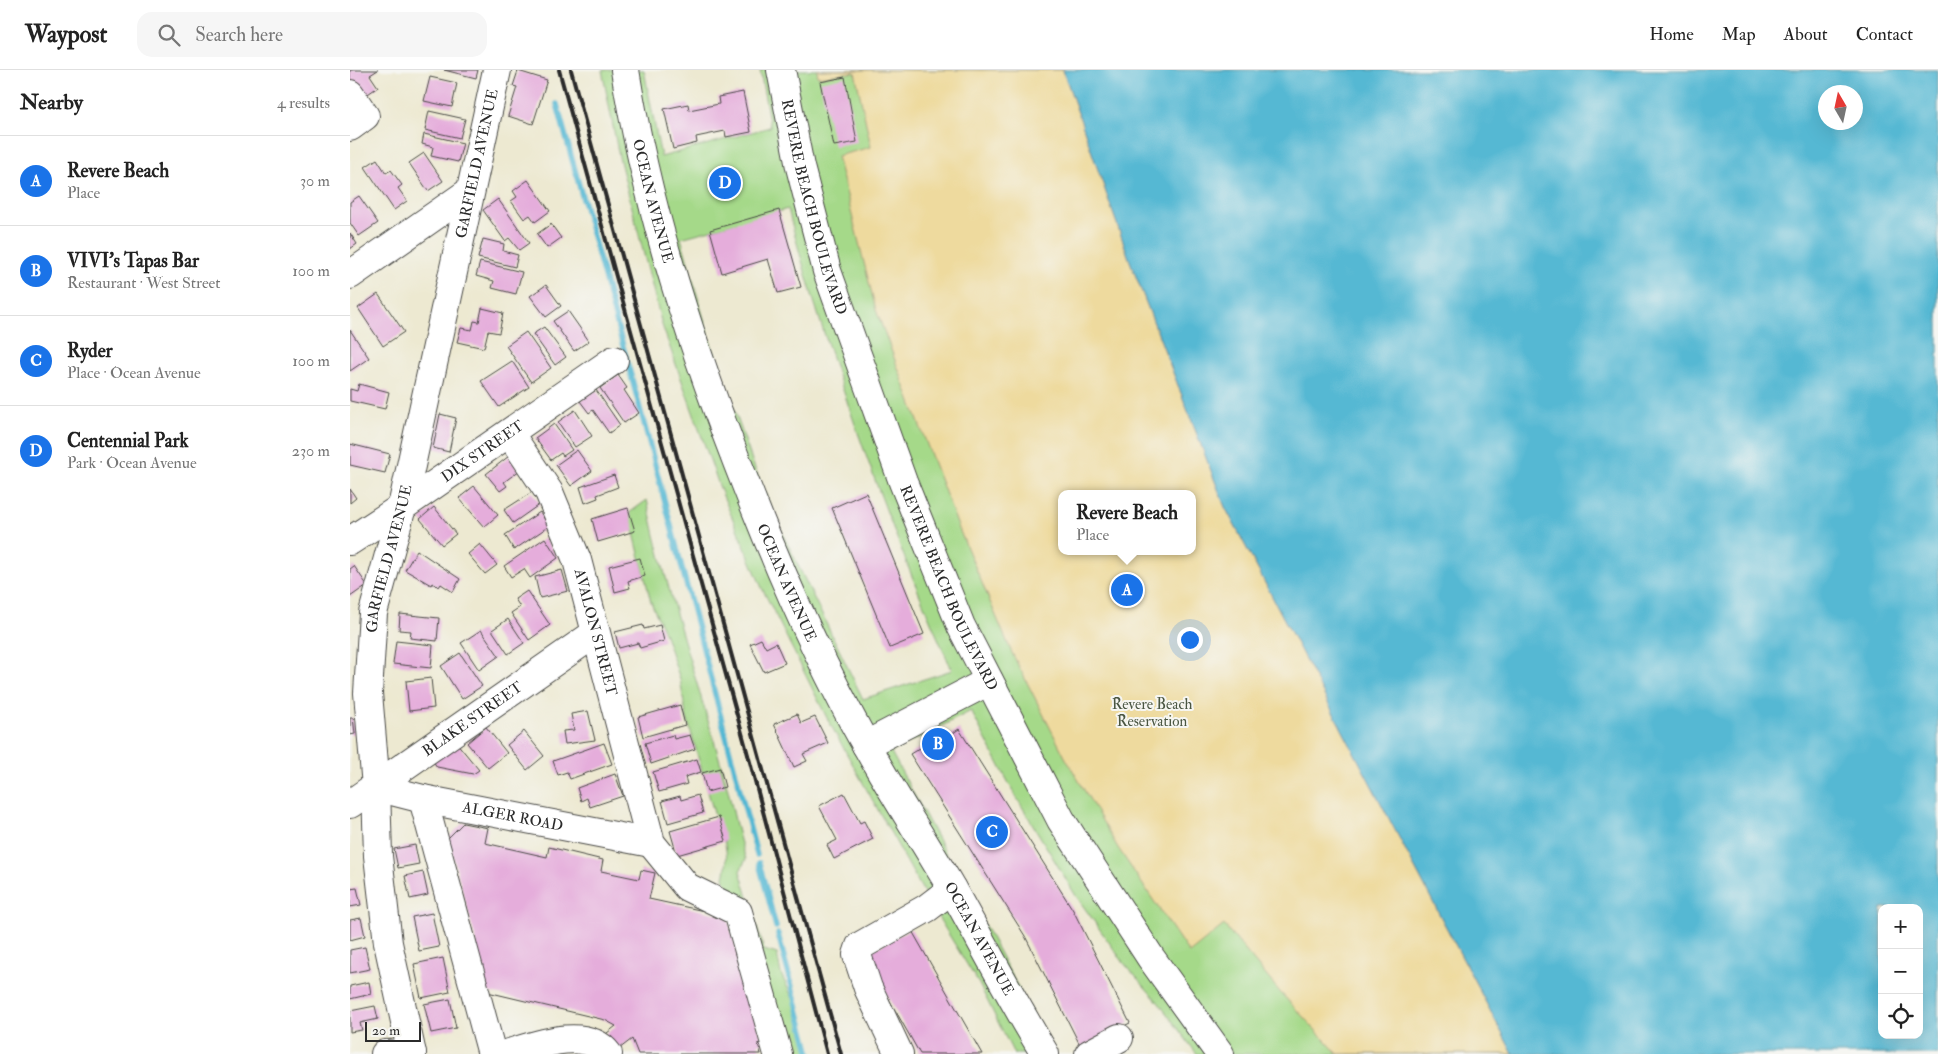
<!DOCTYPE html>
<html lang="en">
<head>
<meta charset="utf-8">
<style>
  :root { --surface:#fff; --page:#f6f6f6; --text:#222; --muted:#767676; --line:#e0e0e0; --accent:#1a73e8 }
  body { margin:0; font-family:"IM FELL Double Pica",serif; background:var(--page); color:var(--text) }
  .controls { position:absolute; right:15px; bottom:15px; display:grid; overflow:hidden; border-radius:10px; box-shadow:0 5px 20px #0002 }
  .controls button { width:45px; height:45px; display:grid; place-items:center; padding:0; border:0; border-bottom:1px solid var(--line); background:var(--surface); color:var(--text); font:25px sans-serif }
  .compass { position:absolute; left:1468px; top:15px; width:45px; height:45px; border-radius:50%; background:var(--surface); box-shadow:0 5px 20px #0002; rotate:351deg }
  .scale { position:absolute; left:15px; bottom:12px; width:56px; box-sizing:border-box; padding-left:5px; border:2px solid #2b2b2b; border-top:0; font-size:14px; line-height:18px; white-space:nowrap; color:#2b2b2b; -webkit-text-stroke:4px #f6f6f2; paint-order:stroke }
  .you { position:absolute; left:839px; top:569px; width:18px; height:18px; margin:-12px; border:4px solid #fff; border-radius:50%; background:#1a73e8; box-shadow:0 0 0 8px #1a73e833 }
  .badge { display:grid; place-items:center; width:32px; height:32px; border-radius:50%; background:var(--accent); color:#fff; font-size:16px; font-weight:700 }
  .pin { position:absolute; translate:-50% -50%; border:2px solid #fff; box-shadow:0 1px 5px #0006 }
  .popup { position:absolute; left:708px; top:420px; width:138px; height:65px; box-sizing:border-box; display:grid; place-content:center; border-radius:10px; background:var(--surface); filter:drop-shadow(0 1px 4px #0005); font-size:16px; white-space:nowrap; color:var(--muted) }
  .popup b { font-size:19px; color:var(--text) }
  .popup::after { content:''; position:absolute; left:50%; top:100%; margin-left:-10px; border:10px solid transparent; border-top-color:var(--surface) }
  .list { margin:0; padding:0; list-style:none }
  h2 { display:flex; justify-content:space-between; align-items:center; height:65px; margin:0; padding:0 20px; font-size:21px }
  h2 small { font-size:16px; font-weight:400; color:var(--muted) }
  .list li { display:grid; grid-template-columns:32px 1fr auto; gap:15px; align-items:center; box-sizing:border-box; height:90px; padding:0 20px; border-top:1px solid var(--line) }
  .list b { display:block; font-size:19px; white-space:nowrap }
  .list p { margin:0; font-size:16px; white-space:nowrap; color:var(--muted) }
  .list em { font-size:16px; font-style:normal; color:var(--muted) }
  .icon { flex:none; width:28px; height:28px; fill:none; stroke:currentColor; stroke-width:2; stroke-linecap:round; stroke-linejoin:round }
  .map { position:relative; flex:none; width:1588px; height:984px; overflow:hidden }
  header { display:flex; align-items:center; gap:30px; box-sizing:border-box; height:70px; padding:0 25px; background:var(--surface); border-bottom:1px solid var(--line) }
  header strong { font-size:24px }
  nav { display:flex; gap:28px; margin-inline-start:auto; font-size:18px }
  .search { width:350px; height:45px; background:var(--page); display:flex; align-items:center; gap:12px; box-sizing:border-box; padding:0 18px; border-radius:15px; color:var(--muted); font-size:19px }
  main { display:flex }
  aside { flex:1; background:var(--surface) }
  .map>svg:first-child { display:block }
</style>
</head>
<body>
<header>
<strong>Waypost</strong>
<div class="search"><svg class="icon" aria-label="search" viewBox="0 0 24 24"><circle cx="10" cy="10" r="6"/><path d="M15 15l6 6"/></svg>Search here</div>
<nav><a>Home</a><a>Map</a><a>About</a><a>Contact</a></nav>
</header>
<main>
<aside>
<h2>Nearby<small>4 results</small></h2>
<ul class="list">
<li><span class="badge">A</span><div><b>Revere Beach</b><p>Place</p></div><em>30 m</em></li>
<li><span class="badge">B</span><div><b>VIVI’s Tapas Bar</b><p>Restaurant · West Street</p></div><em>100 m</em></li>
<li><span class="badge">C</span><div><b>Ryder</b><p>Place · Ocean Avenue</p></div><em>100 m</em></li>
<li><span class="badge">D</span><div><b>Centennial Park</b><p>Park · Ocean Avenue</p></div><em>230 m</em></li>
</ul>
</aside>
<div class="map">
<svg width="1588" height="984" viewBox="0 0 1588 984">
  <rect width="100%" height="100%" fill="#f6f6f2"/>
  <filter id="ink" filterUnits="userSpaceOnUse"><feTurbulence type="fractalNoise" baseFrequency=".02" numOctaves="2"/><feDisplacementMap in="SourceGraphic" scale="10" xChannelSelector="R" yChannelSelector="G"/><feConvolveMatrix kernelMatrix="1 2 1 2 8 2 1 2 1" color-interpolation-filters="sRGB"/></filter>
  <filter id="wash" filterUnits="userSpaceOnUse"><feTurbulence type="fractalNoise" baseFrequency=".0096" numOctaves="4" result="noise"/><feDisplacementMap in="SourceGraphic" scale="20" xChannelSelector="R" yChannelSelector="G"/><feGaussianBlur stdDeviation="1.12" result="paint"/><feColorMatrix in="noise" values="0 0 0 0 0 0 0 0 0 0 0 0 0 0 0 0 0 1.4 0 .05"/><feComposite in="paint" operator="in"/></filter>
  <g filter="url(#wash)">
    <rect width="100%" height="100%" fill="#ede9d1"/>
    <!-- green -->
    <path fill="#a5d989" stroke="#68825a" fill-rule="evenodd" d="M252,0H294L311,87L420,57L410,0H713L780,191L875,437L1163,984H847L808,932L773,892L726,826L665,725L621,641L541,682L704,984H664L629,914L582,837L478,650L412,518L371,421L312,255L269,87ZM438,139C453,199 472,258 492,317C525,413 560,507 602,600L513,629L426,450L404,396L360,270L331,168ZM712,424H842V481H712Z
      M297,430C317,524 348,613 374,705C382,733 386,761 396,789L390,801L414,880L427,884L431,904L449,941L461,984H435L374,807C380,785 375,770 366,750L336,645L330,609L314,562L301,532L279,443Z"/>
    <!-- sand -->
    <path fill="#eeda9e" stroke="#8c8264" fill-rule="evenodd" d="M467,0H713L780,191L875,437L1163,984H988L929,921L874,855L839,883L768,778L715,687L661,581L609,459L526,240L487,86L521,77L505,2L468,7ZM712,424H842V481H712Z"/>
    <!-- water -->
    <path fill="#54b8d3" stroke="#40727f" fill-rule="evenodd" d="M713,0H1588V984H1163L875,437L780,191ZM1476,22H1506V52H1476ZM1532,838H1569V965H1532Z"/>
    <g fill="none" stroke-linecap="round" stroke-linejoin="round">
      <!-- stream -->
      <path stroke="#54b8d3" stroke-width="5.5" d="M207,34L301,379L407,785
        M409,793L426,857
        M428,864L460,984"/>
    </g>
    <g id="blocks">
      <!-- building -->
      <path fill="#e5addb" d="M0,0H28L20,5L28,17L12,28L0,11Z
        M94,0H128L126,8Z
        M168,1L197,10L183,54L158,46L167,17L163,16Z
        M80,7L107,13L102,37L74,31Z
        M495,7L507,72L484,76L470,12Z
        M393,22L401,62L376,67L375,61L346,67L347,73L323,79L314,39L338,34L339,40L369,34L368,27Z
        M79,41L115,49L110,68L75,60Z
        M74,64L113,73L108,92L81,86L83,77L72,74Z
        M74,83L93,111L78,121L59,93Z
        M27,89L36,103L41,100L52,115L48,118L57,131L44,140L15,97Z
        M178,110L200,141L185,152L180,145L174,149L161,131L167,127L163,121Z
        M9,126L28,153L9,166L0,153V132Z
        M148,129L179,173L169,180L159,168L155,171L133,140Z
        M429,140L451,217L428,223L418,189L372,203L360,160Z
        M201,154L211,168L197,178L187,164Z
        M0,163L7,174L0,179Z
        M133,169L154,174L153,181L168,185L165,197L128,188Z
        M130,192L172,202L166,224L142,218L144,211L126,206Z
        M196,215L211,236L196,247L180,226Z
        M28,224L54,262L33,276L8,238Z
        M132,238L153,243L149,263L138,261L134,278L107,272L111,258L122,260L124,251L129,252Z
        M218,241L239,271L224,281L203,251Z
        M194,257L216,287L205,295L183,264Z
        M0,260L19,288L0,301Z
        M176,262L201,298L181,312L156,276Z
        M162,291L179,317L149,337L131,311Z
        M268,305L277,318L274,320L289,343L274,353L250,318Z
        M9,314L39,322L35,339L0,331V319L7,321Z
        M246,320L270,355L259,363L243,340L239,343L230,331Z
        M225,340L242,366L225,377L208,352Z
        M90,344L106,348L99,382L83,378Z
        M204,354L222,380L213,386L211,383L201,390L185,368Z
        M0,374L40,384L35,403L0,395Z
        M227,380L242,401L221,416L206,395Z
        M159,386L170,400L154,412L157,416L150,421L136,404Z
        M264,405L268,417L247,425L248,428L235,433L230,417Z
        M124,416L148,445L134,457L109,428Z
        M0,419L6,428L0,433Z
        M182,422L190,434L163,453L154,440Z
        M516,423L574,564L540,578L482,438Z
        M84,437L106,464L92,475L70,449Z
        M278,438L285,461L248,472L242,449Z
        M190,442L199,456L164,480L155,465Z
        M195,468L208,488L180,508L174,499L161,507L154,496Z
        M130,474L147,495L135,504L118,484Z
        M67,480L110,509L103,522L91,514L89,517L82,513L81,515L55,500Z
        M290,488L295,506L278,511L280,518L265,522L259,496Z
        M4,496L17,515L0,527V499Z
        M212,500L218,521L190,528L185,507Z
        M177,521L200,555L179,570L161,543L170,537L165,529Z
        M50,544L89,548L87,571L60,568L61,561L49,560Z
        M158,549L174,573L158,584L142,560Z
        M293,555L294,559L310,555L314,571L290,578L288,573L269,578L265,562Z
        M131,560L149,586L129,600L111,573Z
        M411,569L416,578L426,573L435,593L414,602L400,574Z
        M46,571L83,575L81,598L43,594Z
        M110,583L132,616L112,629L91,596Z
        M81,608L84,638L59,641L56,611Z
        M330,635L335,655L293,667L288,647Z
        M238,641L245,670L215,674L213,661L224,660L221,644Z
        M447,644L451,653L465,647L478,673L453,684L457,691L444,697L424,654Z
        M0,648H3L5,664L0,665Z
        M136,657L157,683L138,698L117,673Z
        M609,659L723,840L780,953L731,977L675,866L560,684L585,669L588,673Z
        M174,661L194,686L177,700L157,675Z
        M323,665L324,669L340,665L345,679L301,694L295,673Z
        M106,672L129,700L123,704L87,697L83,691Z
        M254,673L262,694L220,709L217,702L208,705L203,691Z
        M347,689L351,702L335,707L337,714L309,722L303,702Z
        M370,698L375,717L357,722L352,703Z
        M265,704L273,726L240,737L237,728L231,731L227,718Z
        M494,723L510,753L514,751L523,769L484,789L477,775L487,770L469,736Z
        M348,725L353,743L318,753L312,731L330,726L331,730Z
        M369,747L376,771L327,785L320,761Z
        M113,753L138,758L135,773L197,787L199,777L253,790L251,801L289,809L291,800L305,803L299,829L377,846L413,973L408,974L411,984H288L282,969L265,982L252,967L266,956L255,950L129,920L117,877L127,874L98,768Z
        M65,775L69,794L48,798L44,779Z
        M73,802L78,825L60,829L55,806Z
        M7,818L11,835L0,837V819Z
        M82,843L89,877L69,881L62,847Z
        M11,848L15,866L0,870V850Z
        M561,859L632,984H570L514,885Z
        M15,877L20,899L0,903V880Z
        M93,888L100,922L71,928L64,894Z
        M19,912L21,924L0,929V916Z
        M100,929L106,958L81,963L74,934Z
        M25,936L28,949L10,953L12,960L0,962V941Z"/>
    </g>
  </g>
  <g filter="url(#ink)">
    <use href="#blocks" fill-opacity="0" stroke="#484844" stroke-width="1"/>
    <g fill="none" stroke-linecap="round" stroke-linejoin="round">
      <!-- minor casing -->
      <g stroke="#484844" stroke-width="30">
        <g id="minor">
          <path d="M0,24L15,46L0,57"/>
          <path d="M0,205L119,122"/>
          <path id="s1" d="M160,364L199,422L227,490L301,773L337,817L388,842L428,984"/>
          <path id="s2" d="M0,471L52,437L264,290"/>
          <path d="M516,675L639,611"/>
          <path id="s3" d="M26,717L73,729L301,773"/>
          <path d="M73,729L142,984"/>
          <path id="s4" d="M0,734L244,564"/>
          <path d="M35,984L62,983"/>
          <path id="s5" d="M62,984L38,873L28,786L26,717L18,623L23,543L52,437L147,0"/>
          <path d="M156,984C183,976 237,955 258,984"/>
          <path d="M549,984L518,918L507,885L510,876L577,838L602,819"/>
          <path d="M739,984L769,968"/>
        </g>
      </g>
      <!-- major casing -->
      <g stroke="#484844" stroke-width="30">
        <g id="major">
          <path id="s6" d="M275,0C298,144 344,284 398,420C432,507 470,593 516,675C543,724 574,771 602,819C633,874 662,930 695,984"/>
          <path id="s7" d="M431,0L450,97L477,201L553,412L611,556L711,750L801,888L870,984"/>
        </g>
      </g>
      <!-- minor -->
      <use href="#minor" stroke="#fff" stroke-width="28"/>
      <!-- major -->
      <use href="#major" stroke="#fff" stroke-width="28"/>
      <!-- rail -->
      <path stroke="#2b2b2b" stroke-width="4" d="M209,0L400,692L477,984
        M221,0L491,984"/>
    </g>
  </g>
  <g text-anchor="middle" stroke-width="4" stroke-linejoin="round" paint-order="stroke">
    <!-- street labels -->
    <g font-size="15" fill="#2b2b2b" stroke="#f6f6f2">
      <text dy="5" stroke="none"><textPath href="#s5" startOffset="906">GARFIELD AVENUE</textPath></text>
      <text dy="5" stroke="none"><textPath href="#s6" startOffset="134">OCEAN AVENUE</textPath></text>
      <text dy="5" stroke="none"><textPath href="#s7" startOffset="141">REVERE BEACH BOULEVARD</textPath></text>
      <text dy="5" stroke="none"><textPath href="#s2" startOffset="160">DIX STREET</textPath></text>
      <text dy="5" stroke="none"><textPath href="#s5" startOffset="501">GARFIELD AVENUE</textPath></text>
      <text dy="5" stroke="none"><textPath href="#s6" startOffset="539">OCEAN AVENUE</textPath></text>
      <text dy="5" stroke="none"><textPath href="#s7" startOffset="546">REVERE BEACH BOULEVARD</textPath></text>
      <text dy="5" stroke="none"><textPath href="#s1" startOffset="218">AVALON STREET</textPath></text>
      <text dy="5" stroke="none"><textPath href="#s4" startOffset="149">BLAKE STREET</textPath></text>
      <text dy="5" stroke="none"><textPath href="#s3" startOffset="140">ALGER ROAD</textPath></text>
      <text dy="5" stroke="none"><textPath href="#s6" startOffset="944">OCEAN AVENUE</textPath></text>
    </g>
    <!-- park labels -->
    <g font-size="15" fill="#4a5642" stroke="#f6f6f2">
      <text x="802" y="639">Revere Beach<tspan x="802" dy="17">Reservation</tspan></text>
    </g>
  </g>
</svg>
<div class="controls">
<button>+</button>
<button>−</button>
<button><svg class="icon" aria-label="locate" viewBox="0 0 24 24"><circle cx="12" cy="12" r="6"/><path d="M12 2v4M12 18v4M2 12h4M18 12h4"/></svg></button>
</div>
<svg class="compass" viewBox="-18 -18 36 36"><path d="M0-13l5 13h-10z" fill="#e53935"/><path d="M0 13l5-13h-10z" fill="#767676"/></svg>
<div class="scale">20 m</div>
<div class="you"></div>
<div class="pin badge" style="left:777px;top:520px">A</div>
<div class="popup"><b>Revere Beach</b>Place</div>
<div class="pin badge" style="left:588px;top:674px">B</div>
<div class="pin badge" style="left:642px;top:762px">C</div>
<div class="pin badge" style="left:375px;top:113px">D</div>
</div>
</main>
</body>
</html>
